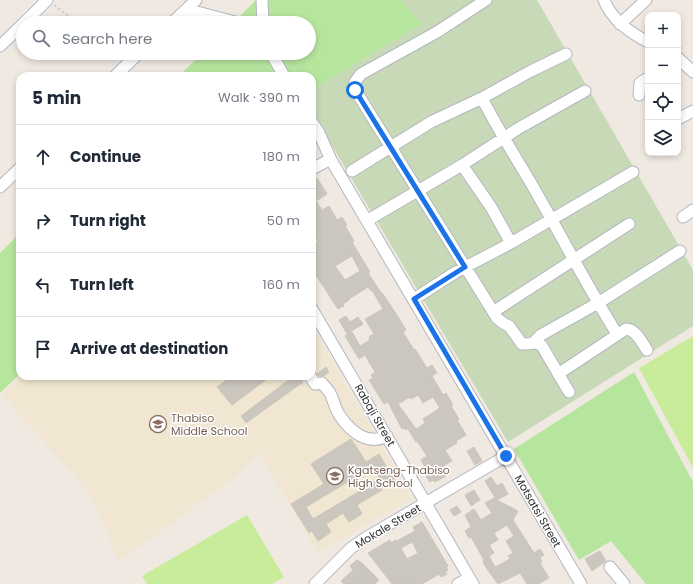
<!DOCTYPE html>
<html lang="en">
<head>
<meta charset="utf-8">
<style>
  :root { --surface:#fff; --page:#f2f2f3; --text:#1f2937; --muted:#747a83; --line:#e0e1e3 }
  body { margin:0; font-family:Poppins,sans-serif; background:var(--page); color:var(--text) }
  .controls { position:absolute; right:12px; top:12px; display:grid; overflow:hidden; border-radius:8px; box-shadow:0 2px 6px #0003 }
  .controls button { width:36px; height:36px; display:grid; place-items:center; padding:0; border:0; border-bottom:1px solid var(--line); background:var(--surface); color:var(--text); font:20px sans-serif }
  .stop { position:absolute; width:12px; height:12px; margin:-9px; border:3px solid #1a73e8; border-radius:50%; background:#fff }
  .stop.end { background:#1a73e8; border-color:#fff; box-shadow:0 1px 4px #0008 }
  .list { margin:0; padding:0; list-style:none }
  h2 { display:flex; justify-content:space-between; align-items:center; height:52px; margin:0; padding:0 16px; font-size:17px }
  h2 small { font-size:13px; font-weight:400; color:var(--muted) }
  .list li { display:grid; grid-template-columns:26px 1fr auto; gap:12px; align-items:center; box-sizing:border-box; height:64px; padding:0 16px; border-top:1px solid var(--line) }
  .list b { display:block; font-size:15px; white-space:nowrap }
  .list em { font-size:13px; font-style:normal; color:var(--muted) }
  .icon { flex:none; width:22px; height:22px; fill:none; stroke:currentColor; stroke-width:2; stroke-linecap:round; stroke-linejoin:round }
  .map { position:relative; flex:none; width:693px; height:584px; overflow:hidden }
  .search { position:absolute; background:var(--surface); box-shadow:0 2px 6px #0003; left:16px; top:16px; width:300px; height:44px; display:flex; align-items:center; gap:10px; box-sizing:border-box; padding:0 14px; border-radius:22px; color:var(--muted); font-size:15px }
  .panel { position:absolute; background:var(--surface); box-shadow:0 2px 6px #0003; left:16px; top:72px; width:300px; height:308px; border-radius:12px }
  .map>svg:first-child { display:block }
</style>
</head>
<body>
<div class="map">
<svg width="693" height="584" viewBox="0 0 693 584">
  <rect width="100%" height="100%" fill="#efe9e1"/>
  <!-- education -->
  <path fill="#f0e6d1" d="M312,326L412,498L318,553L259,453L230,481L118,562L105,526L94,501L81,483L2,395L22,376H312Z"/>
  <!-- green -->
  <path fill="#b6e59e" d="M256,0H401L422,24L312,90V76H179L202,53H309V23H233Z
    M20,233V374L0,393V253Z
    M634,372L693,482V584H646L611,541L579,560L514,449Z"/>
  <!-- cemetery -->
  <path fill="#c8d9b8" d="M401,0H537L693,270V326L508,442L312,112V90L422,24Z"/>
  <!-- pitch -->
  <path fill="#c9ec9a" d="M693,336V468L639,368Z
    M247,515L284,577L272,584H147L142,576Z"/>
  <!-- building -->
  <path fill="#cbc7bf" stroke="#cbc5ba" fill-rule="evenodd" d="M317,178L327,194L316,201L322,210L329,206L337,220L342,217L347,225L345,226L354,241L352,242L370,272L368,273L382,294H383L397,315L406,330L403,332L414,350L415,349L427,368L432,365L437,373L432,376L443,395L446,393L453,405L451,406L459,419L457,420L466,435L456,441L457,443L445,450L452,461L443,466L448,475L435,482L433,480L430,482L426,476L429,474L421,460L427,456L417,441L416,442L408,429L406,430L404,428L402,429L388,402L384,404L369,380L373,378L371,375L375,372L365,355L359,359L345,336L352,332L360,346L370,340L369,337L374,334L365,319L383,309L372,290L371,291L368,287L349,299V300L343,304L344,306L338,309L312,269V245L318,241L312,231V181ZM352,256L360,271L345,280L335,266ZM418,395L423,403L433,397L440,408L423,419L425,423L416,429L398,404L410,397L411,399Z
    M346,316L350,322L358,317L363,324L347,334L339,320Z
    M326,367L329,372L324,376H319L317,374Z
    M232,376H271L232,405L217,387Z
    M294,376H299L303,382L246,423L241,416Z
    M351,439L366,462L379,454L395,481L381,488L382,490L357,505L362,514L349,522L343,513L326,524L331,532L318,541L312,531L309,533L291,504L324,484L311,464ZM372,467L380,479L313,519L306,507Z
    M474,447L482,461L475,465L467,451Z
    M491,477L497,486L502,483L508,494L497,500L518,511L513,520L534,553L540,549L544,555L540,557L542,562L540,563L549,578L538,584H527L520,573L498,584L485,566L483,561L484,560L471,537L469,538L465,531L471,527L465,515L474,509L481,520L492,513L485,503L494,498L496,499L485,481ZM507,525L514,536L506,541L513,553L508,556L510,559L495,567L489,556L494,553L489,545L498,540L494,533Z
    M474,490L480,500L471,506L465,495Z
    M457,506L461,512L454,516L450,510Z
    M422,522L448,566L446,567L448,570L445,572L447,574L441,577L439,574L422,584H392L368,553L390,540L391,543L396,540L397,541L415,531L413,527ZM412,542L418,553L407,559L401,548Z
    M600,551L606,561L592,571L585,559Z
    M357,560L362,563L379,580L375,584H344L341,581L353,570L350,566Z"/>
  <g fill="none" stroke-linecap="round" stroke-linejoin="round">
    <!-- minor casing -->
    <g stroke="#b4b7c1" stroke-width="13">
      <path id="minor" d="M262,0L263,23
        M486,0L437,32L361,74L355,82L354,88L497,318L503,323L509,326L522,344H525L537,343L542,346L569,392
        M604,0C612,20 629,32 648,42
        M184,12H197L239,23
        M24,23L47,0
        M172,23L196,0
        M620,24L646,0
        M0,46L23,24
        M271,53L284,76
        M678,58L693,72
        M115,76L139,53
        M639,95L640,83L648,78
        M482,98C497,128 515,156 532,185C561,235 587,286 617,334
        M678,119L693,111
        M312,122L319,133L331,160L581,584
        M462,165L491,207L511,243
        M312,169L327,161L331,160
        M352,171L431,122L482,98L529,72L566,54
        M0,187L20,168
        M683,217L693,210
        M368,220L462,165L519,128L585,91
        M414,299L456,272L511,243L633,172
        M312,309L473,584
        M493,312L629,224
        M533,343L541,335L598,303L680,251
        M558,374L626,329C636,329 642,343 647,350
        M310,376L315,384L322,383C325,387 328,390 330,393C334,401 335,409 340,416C351,432 368,446 387,436
        M610,567L624,584
        M315,584L351,548L367,537L506,456
        M458,584L469,578"/>
    </g>
    <!-- path -->
    <path stroke="#c9c9c9" stroke-width="1.5" stroke-dasharray="3 2" stroke-linecap="butt" d="M54,5L78,23
      M117,53L122,57"/>
    <!-- minor -->
    <use href="#minor" stroke="#fff" stroke-width="11"/>
  </g>
  <g fill="none" stroke-linecap="round" stroke-linejoin="round">
    <!-- route -->
    <path stroke="#1a73e8" stroke-width="5" d="M355,90L465,267L414,299L506,456"/>
  </g>
  <!-- icons -->
  <defs>
    <g id="school-ring" transform="scale(0.9)"><circle r="9.5" fill="#fff" stroke="#8d6e63" stroke-width="1.5"/><path d="M0-5L7-2L0 1L-7-2ZM-4 1L0 2.5L4 1V4Q0 6-4 4Z" fill="#8d6e63"/></g>
  </defs>
  <g fill-rule="evenodd">
    <use href="#school-ring" x="158" y="424"/>
    <use href="#school-ring" x="335" y="476"/>
  </g>
  <g text-anchor="middle" stroke-width="3" stroke-linejoin="round" paint-order="stroke">
    <!-- street labels -->
    <g font-size="11" fill="#2e2e2e" stroke="#fff">
      <text transform="translate(375 415) rotate(60)" y="4">Rabaji Street</text>
      <text transform="translate(538 511) rotate(60)" y="4">Motsatsi Street</text>
      <text transform="translate(388 526) rotate(-31)" y="4">Mokale Street</text>
    </g>
    <!-- education labels -->
    <g font-size="11" fill="#785e54" stroke="#fff" text-anchor="start">
      <text x="171" y="422">Thabiso<tspan x="171" dy="13">Middle School</tspan></text>
      <text x="348" y="474">Kgatseng-Thabiso<tspan x="348" dy="13">High School</tspan></text>
    </g>
  </g>
</svg>
<div class="controls">
<button>+</button>
<button>−</button>
<button><svg class="icon" aria-label="locate" viewBox="0 0 24 24"><circle cx="12" cy="12" r="6"/><path d="M12 2v4M12 18v4M2 12h4M18 12h4"/></svg></button>
<button><svg class="icon" aria-label="layers" viewBox="0 0 24 24"><path d="M12 4l9 5-9 5-9-5zM3 14l9 5 9-5"/></svg></button>
</div>
<div class="stop" style="left:355px;top:90px"></div>
<div class="stop end" style="left:506px;top:456px"></div>
<div class="search"><svg class="icon" aria-label="search" viewBox="0 0 24 24"><circle cx="10" cy="10" r="6"/><path d="M15 15l6 6"/></svg>Search here</div>
<section class="panel">
<h2>5 min<small>Walk · 390 m</small></h2>
<ul class="list">
<li><svg class="icon" aria-label="ahead" viewBox="0 0 24 24"><path d="M12 20V5M6 11l6-6 6 6"/></svg><div><b>Continue</b></div><em>180 m</em></li>
<li><svg class="icon" aria-label="right" viewBox="0 0 24 24"><path d="M7 20v-9h11M14 6l5 5-5 5"/></svg><div><b>Turn right</b></div><em>50 m</em></li>
<li><svg class="icon" aria-label="left" viewBox="0 0 24 24"><path d="M17 20v-9H6M10 6l-5 5 5 5"/></svg><div><b>Turn left</b></div><em>160 m</em></li>
<li><svg class="icon" aria-label="arrive" viewBox="0 0 24 24"><path d="M6 21V4h12l-3 4 3 4H6"/></svg><div><b>Arrive at destination</b></div></li>
</ul>
</section>
</div>
</body>
</html>
